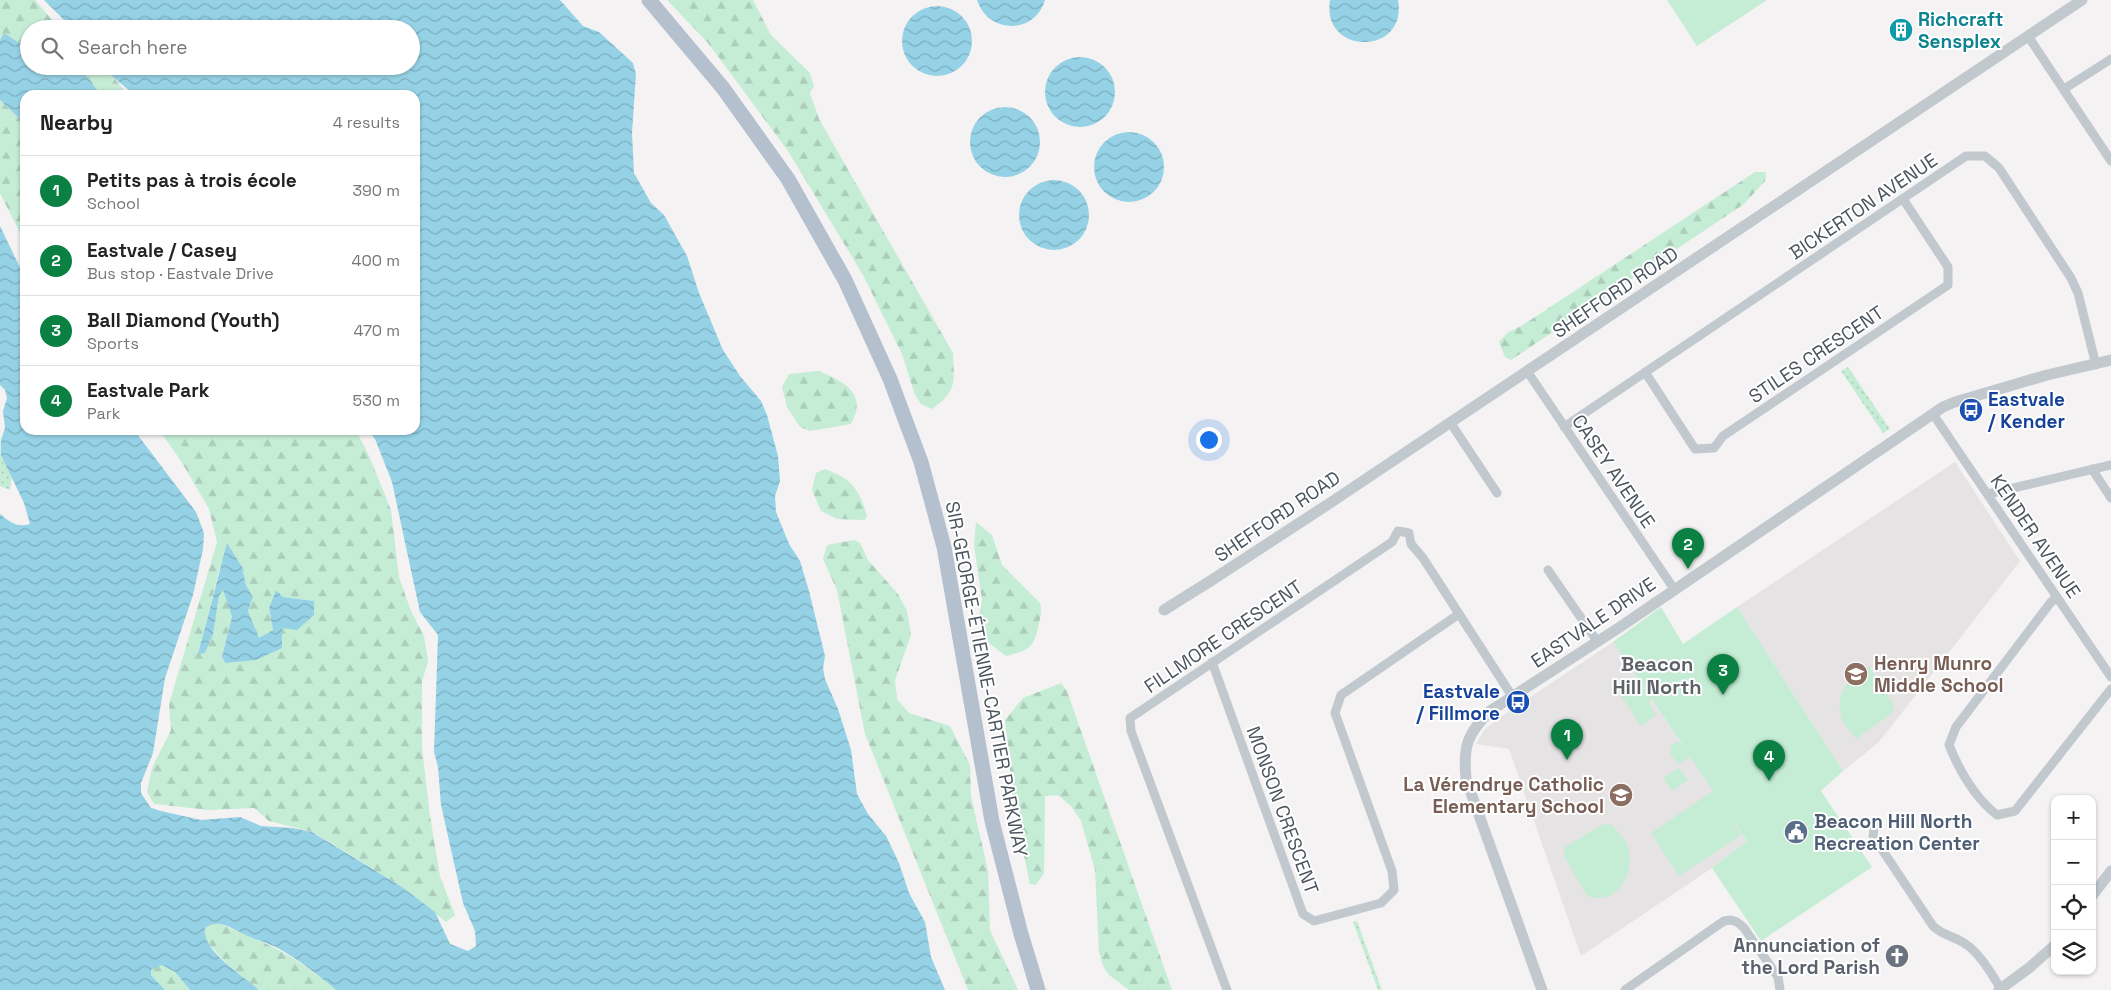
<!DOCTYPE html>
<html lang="en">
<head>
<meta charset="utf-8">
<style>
  :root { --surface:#fff; --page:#f6f6f6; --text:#222; --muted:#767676; --line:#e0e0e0; --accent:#0b8043 }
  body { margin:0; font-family:"Space Grotesk",sans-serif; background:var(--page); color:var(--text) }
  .controls { position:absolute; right:15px; bottom:15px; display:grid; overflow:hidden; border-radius:10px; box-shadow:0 1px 4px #0004 }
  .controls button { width:45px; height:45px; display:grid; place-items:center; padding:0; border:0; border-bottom:1px solid var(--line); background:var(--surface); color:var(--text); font:25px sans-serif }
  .you { position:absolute; left:1208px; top:439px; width:18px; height:18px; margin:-12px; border:4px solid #fff; border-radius:50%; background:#1a73e8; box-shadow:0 0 0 8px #1a73e833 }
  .badge { display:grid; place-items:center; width:32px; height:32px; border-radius:50%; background:var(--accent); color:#fff; font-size:16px; font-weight:700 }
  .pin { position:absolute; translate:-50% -41px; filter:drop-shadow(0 1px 2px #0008) }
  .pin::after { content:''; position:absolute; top:26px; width:18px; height:15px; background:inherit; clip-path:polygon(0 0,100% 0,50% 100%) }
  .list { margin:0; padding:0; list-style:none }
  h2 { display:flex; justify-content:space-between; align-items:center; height:65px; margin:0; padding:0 20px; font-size:21px }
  h2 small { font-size:16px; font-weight:400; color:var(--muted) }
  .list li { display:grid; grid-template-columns:32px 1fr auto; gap:15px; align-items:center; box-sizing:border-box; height:70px; padding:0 20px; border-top:1px solid var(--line) }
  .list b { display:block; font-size:19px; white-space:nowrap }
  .list p { margin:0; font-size:16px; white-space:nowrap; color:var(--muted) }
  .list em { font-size:16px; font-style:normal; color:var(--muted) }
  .icon { flex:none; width:28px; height:28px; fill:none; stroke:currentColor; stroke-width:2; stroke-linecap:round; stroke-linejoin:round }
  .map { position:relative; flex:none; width:2111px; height:990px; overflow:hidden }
  .search { position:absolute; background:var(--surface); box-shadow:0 1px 4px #0004; left:20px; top:20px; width:400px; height:55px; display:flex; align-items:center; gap:12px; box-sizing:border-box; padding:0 18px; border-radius:28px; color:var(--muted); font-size:19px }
  .panel { position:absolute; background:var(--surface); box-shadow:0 1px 4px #0004; left:20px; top:90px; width:400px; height:345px; border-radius:15px }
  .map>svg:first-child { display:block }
</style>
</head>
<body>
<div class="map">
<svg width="2111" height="990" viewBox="0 0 2111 990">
  <defs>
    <pattern id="grass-dots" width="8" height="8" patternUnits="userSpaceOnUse" patternTransform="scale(1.25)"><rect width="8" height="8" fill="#c5edd6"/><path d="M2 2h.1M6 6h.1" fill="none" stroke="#abcdba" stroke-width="1.8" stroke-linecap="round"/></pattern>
    <pattern id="forest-firs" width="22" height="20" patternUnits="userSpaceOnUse" patternTransform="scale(1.25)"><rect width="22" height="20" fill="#c5edd6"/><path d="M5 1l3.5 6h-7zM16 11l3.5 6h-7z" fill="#abcdba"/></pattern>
    <pattern id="water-waves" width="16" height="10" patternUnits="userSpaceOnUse" patternTransform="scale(1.25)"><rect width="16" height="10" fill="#96d2e6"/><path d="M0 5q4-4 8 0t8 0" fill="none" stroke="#7cadbe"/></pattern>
  </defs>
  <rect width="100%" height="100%" fill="#f4f2f2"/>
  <!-- education -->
  <path fill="#e5e3e3" d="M1955,462L2020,561L1879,742L1843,771L1737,607Z
    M1613,642L1747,841L1712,868L1581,956L1509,749L1476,744L1484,730L1499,718Z"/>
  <!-- grass -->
  <path fill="url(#grass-dots)" d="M1848,367L1890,429L1883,433L1841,371Z
    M0,429L1,455L12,477L10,490L0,486Z
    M1357,921L1382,990H1378L1353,922Z"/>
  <!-- forest -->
  <path fill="url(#forest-firs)" fill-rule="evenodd" d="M0,0H35L60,29H29V49L4,33L0,40Z
    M667,0H753L771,35L810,73L814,86L810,93L819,119L953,353C954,381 958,391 932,409L921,404L915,395L902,354L863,275L788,151L708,43Z
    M79,66H104L128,95H101Z
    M0,100L25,124V243L0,193Z
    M1755,172H1766L1765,181L1744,204L1511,360L1505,357L1499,342L1507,333L1523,325Z
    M819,371C844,382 868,393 851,424L810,431L800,427L787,407L782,387L789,374Z
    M159,430H356L370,458L391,510L399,577L411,611L424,636L428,662L422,681V748L430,816L440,876L455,915L446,922L402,887L313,832L269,821L254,808L209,810L154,804L147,792L152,768L171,730L169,704L217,542L209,509L181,461ZM220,567H242L246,585L253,597L248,611L259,639L273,630L269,608L276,590L283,597L314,601L282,628L225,663L222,656L232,617L223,589L219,596L213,634L198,654Z
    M825,469C852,479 859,489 867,516L865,520L837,519L821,511L812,490L816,473Z
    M976,522L992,535L1002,565L1040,603C1042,611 1041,615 1039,623C1034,647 1031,650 1006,656L986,641L978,621L982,600L974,545Z
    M854,540L860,543L868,560L898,594L907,611L911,635L895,680L897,699L909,713L950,726L970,765L971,796L988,871L990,930L1018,990H968L865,734L837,590L823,559L827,545Z
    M1061,683L1067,691L1172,990H1129L1109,975L1103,966L1099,952L1095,870L1081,821L1071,806L1058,795L1045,796L1044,873L1036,885L1030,884L1014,809L1005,720L1023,698Z
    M217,923C228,926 236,932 246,935C282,949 307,966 336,990H259L229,966L206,941L203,934L204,928L210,924Z
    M162,964L175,972L190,990H165L151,975V970Z"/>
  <!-- park -->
  <path fill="#c5edd6" d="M1667,0H1767L1697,46Z
    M1661,607L1683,644L1737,607L1843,771L1821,791L1872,867L1761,941L1712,868L1747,841L1730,816L1741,835L1679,876L1651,833L1713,791L1689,755L1688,758L1678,764L1670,754L1672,744L1678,742L1682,744L1651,698L1649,703L1656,715L1641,726L1616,688L1633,678L1640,688L1645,689L1613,642Z
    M1869,666L1894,705L1893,712L1856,739C1852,733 1842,724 1841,716C1835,692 1850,677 1869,666Z
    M1679,768L1688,780L1672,791L1663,778Z
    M1604,824L1612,825C1616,831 1624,837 1627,844C1637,870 1618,907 1587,896L1564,856L1565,847Z"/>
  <!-- water -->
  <path fill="url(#water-waves)" d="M44,0H560L583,26L599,32L633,63L636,74L632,133L634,173L651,203L664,215L687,256L699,293L723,350L740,376L761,401L767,415L778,456L780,481L775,496L776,512L789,544L800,561L809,591L825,656L823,668L825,679L838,709L851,750L857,794L868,814L886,836L899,863L909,893L925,922L931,957L945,990H336C317,974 298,959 276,947C265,942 254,939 243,934C231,928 218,918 205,928C201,951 244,976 259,990H190L175,972L162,965L151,970V975L165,990H0V514C10,522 17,528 30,524L24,503L1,455V440L5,428L3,411L7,398L5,390L0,385V226L25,278V430H134L196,512L204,533L203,549L193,595L165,678L153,753L141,783V793L151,808L161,811L201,820L240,817L261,826L293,828L312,832L402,887L435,912L450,944L468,951L476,946L475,931L463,903L441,805L438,767L434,752L438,635L420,612L392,482L375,439L368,430H415V95H135L114,78L104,66H411V29H73Z
    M977,0H1045C1035,35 988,34 977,0Z
    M1330,0H1398C1408,56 1321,56 1330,0Z
    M902 41a35 35 0 1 1 70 0a35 35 0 1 1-70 0Z
    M4,33L29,49V66H79L101,95H25V124L0,100V40Z
    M1045 92a35 35 0 1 1 70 0a35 35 0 1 1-70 0Z
    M970 142a35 35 0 1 1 70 0a35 35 0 1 1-70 0Z
    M1094 167a35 35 0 1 1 70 0a35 35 0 1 1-70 0Z
    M1019 215a35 35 0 1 1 70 0a35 35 0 1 1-70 0Z
    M227,543L242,567L246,585L253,597L248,611L259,638L273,630L269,608L276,590L283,597L314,601V615L297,630L282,628V648L256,660L225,663L222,656L232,617L223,590L219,596L213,634L205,653L198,654Z"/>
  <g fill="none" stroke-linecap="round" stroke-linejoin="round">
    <!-- minor -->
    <path stroke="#c1c9cf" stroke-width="9" d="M2028,36L2111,161
      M2064,89L2111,59
      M1527,371L1674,589
      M1645,372L1695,449L1714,448L1723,436L1948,285V267L1903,199
      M1933,414L2111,677
      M1450,422L1497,493
      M1564,427L1966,156H1985L1999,168L2071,278L2078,293L2096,365
      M2092,469L2111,498
      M1988,494L2111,465
      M1548,570L1597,641
      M2057,597L2051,602L1956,727L1949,745C1960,772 1974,797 1997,815L2015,811L2111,689
      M1212,662L1303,914L1314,921L1381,903L1394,890L1392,871L1335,713L1341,695L1459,614
      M1875,821L1873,836L1933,926C1942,935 1953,936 1964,943C1980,953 1991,973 2001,989
      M1227,990L1131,731L1130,718L1392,542L1398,531L1409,533L1411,544L1423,558L1512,696
      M1625,990L1724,921C1733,919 1737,921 1744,928L1778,977L1780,990"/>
    <!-- tertiary -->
    <path stroke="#c1c9cf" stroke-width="11" d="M1164,610L1212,580L1330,503L2082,0
      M2092,896L2111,871
      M1542,990L1466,779C1463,746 1467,734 1490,711L1620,627L1943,407L1955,402L2047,375L2111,360
      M1999,990L2029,968L2055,945"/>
    <!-- primary -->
    <path stroke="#b4c0ce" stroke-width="15" d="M649,0L723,88L788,179L845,280L890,379L921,462L944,547L992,821L1021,934L1038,990"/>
  </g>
  <!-- icons -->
  <defs>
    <g id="building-disc" transform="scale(1.25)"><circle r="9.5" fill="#0f9aa8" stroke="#fff"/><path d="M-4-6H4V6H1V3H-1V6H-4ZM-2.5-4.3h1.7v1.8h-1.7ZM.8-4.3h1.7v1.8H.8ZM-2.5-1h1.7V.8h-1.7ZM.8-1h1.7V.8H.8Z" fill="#fff"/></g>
    <g id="bus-disc" transform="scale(1.25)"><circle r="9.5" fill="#1a4fb4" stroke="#fff"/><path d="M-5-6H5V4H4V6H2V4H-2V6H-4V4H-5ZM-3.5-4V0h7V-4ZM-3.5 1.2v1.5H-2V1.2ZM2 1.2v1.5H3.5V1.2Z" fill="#fff"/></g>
    <g id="school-disc" transform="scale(1.25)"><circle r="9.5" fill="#8d6e63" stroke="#fff"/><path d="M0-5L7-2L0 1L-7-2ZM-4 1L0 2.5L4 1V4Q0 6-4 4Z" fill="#fff"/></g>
    <g id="civic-disc" transform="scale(1.25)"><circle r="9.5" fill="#5c6f8a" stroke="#fff"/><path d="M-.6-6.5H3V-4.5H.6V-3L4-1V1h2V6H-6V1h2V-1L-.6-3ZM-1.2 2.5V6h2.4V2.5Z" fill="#fff"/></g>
    <g id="church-disc" transform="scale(1.25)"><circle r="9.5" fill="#6b7280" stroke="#fff"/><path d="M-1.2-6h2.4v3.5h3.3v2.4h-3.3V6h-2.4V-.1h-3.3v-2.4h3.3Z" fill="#fff"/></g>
  </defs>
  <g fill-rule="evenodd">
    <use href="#building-disc" x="1901" y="30"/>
    <use href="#bus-disc" x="1971" y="410"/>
    <use href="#school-disc" x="1856" y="674"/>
    <use href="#bus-disc" x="1518" y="702"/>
    <use href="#school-disc" x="1621" y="795"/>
    <use href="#civic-disc" x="1796" y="832"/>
    <use href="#church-disc" x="1897" y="956"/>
  </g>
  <g text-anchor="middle" stroke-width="4" stroke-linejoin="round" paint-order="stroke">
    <!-- culture labels -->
    <g font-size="19" font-weight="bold" fill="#0d838f" stroke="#fff" text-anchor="start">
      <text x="1918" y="26">Richcraft<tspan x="1918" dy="22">Sensplex</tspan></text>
    </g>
    <!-- street labels -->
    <g font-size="19" fill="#4b545e" stroke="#fff">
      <text transform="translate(1863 206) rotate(-34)" y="7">BICKERTON AVENUE</text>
      <text transform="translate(1615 292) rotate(-34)" y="7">SHEFFORD ROAD</text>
      <text transform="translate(1816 354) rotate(-34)" y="7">STILES CRESCENT</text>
      <text transform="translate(1614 471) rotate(56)" y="7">CASEY AVENUE</text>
      <text transform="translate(1277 516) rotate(-34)" y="7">SHEFFORD ROAD</text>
      <text transform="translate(2036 536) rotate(56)" y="7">KENDER AVENUE</text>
      <text transform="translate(1593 622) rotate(-34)" y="7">EASTVALE DRIVE</text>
      <text transform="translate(1223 636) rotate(-34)" y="7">FILLMORE CRESCENT</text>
      <text transform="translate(987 679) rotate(79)" y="7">SIR-GEORGE-ÉTIENNE-CARTIER PARKWAY</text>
      <text transform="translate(1283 810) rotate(70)" y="7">MONSON CRESCENT</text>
    </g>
    <!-- transit labels -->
    <g font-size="19" font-weight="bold" fill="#164399" stroke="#fff" text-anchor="start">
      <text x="1988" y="406">Eastvale<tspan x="1988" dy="22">/ Kender</tspan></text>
      <text x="1500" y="698" text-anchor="end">Eastvale<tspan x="1500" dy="22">/ Fillmore</tspan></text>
    </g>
    <!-- education labels -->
    <g font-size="19" font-weight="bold" fill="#785e54" stroke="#fff" text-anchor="start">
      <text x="1874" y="670">Henry Munro<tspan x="1874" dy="22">Middle School</tspan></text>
      <text x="1604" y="791" text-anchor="end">La Vérendrye Catholic<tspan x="1604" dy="22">Elementary School</tspan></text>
    </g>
    <!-- service labels -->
    <g font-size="19" font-weight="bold" fill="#4e5e75" stroke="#fff" text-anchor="start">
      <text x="1814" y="828">Beacon Hill North<tspan x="1814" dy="22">Recreation Center</tspan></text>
    </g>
    <!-- worship labels -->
    <g font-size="19" font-weight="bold" fill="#5b616d" stroke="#fff" text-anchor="end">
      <text x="1880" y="952">Annunciation of<tspan x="1880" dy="22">the Lord Parish</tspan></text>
    </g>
    <!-- neighbourhood labels -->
    <g font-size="20" font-weight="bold" fill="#5f6266" stroke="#fff">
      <text x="1657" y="671">Beacon<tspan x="1657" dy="23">Hill North</tspan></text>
    </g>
  </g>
</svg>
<div class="controls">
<button>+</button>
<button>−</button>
<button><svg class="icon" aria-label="locate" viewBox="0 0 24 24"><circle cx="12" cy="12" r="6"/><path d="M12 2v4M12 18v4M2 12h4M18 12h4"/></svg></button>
<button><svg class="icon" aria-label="layers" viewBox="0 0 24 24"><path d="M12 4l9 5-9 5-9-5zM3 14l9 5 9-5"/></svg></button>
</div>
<div class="you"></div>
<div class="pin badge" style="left:1567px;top:760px">1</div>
<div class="pin badge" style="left:1688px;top:569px">2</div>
<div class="pin badge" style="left:1723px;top:695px">3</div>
<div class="pin badge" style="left:1769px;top:781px">4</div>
<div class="search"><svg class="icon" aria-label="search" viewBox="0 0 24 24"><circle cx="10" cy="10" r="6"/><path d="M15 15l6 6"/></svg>Search here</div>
<section class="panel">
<h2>Nearby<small>4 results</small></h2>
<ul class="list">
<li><span class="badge">1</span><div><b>Petits pas à trois école</b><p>School</p></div><em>390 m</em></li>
<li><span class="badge">2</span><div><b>Eastvale / Casey</b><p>Bus stop · Eastvale Drive</p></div><em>400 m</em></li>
<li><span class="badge">3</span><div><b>Ball Diamond (Youth)</b><p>Sports</p></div><em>470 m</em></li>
<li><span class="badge">4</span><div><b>Eastvale Park</b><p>Park</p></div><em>530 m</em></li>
</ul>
</section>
</div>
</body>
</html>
